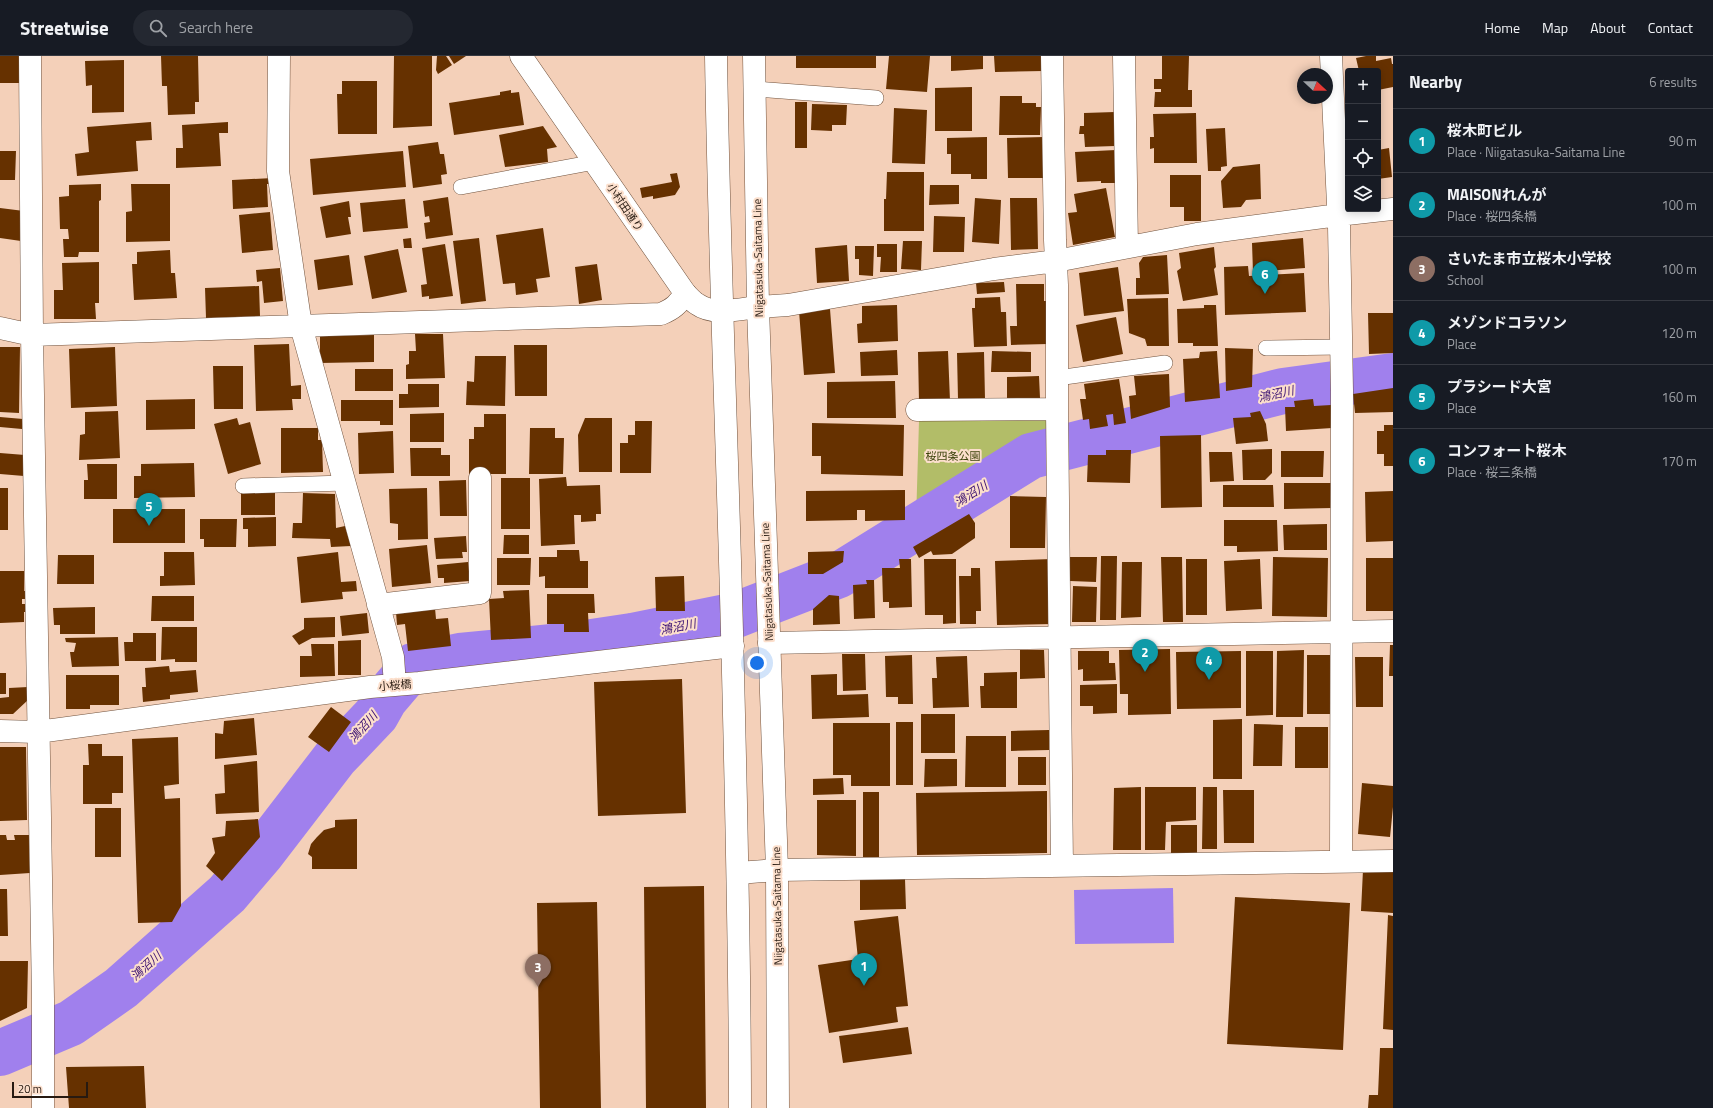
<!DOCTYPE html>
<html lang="en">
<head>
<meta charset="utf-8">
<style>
  :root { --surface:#171b24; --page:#242831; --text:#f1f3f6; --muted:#9ea1a6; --line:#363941; --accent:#85b6cc }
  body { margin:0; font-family:"Titillium Web","Noto Sans JP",sans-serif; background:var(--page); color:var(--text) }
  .controls { position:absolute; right:12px; top:12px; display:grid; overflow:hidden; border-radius:4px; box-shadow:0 2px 10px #0003 }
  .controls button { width:36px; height:36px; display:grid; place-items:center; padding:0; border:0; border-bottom:1px solid var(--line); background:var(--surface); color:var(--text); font:20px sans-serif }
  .compass { position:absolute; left:1297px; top:12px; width:36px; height:36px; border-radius:50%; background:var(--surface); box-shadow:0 2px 10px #0003; rotate:112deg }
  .scale { position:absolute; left:12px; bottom:10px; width:76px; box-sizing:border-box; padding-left:4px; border:2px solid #271a11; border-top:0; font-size:11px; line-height:14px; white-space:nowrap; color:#271a11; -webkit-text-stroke:3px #fcdfcc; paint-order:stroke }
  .you { position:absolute; left:757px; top:607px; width:14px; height:14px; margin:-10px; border:3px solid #fff; border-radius:50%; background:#1a73e8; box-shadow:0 0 0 6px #1a73e833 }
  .badge { display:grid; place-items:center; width:26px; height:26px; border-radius:50%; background:var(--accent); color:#fff; font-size:13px; font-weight:700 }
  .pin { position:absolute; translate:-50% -33px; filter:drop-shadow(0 1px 2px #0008) }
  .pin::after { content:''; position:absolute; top:21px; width:14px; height:12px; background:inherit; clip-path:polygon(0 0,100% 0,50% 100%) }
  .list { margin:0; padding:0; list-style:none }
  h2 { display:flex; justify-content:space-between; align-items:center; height:52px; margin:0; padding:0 16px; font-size:17px }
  h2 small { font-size:13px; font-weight:400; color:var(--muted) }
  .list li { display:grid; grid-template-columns:26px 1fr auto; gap:12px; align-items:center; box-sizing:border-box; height:64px; padding:0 16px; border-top:1px solid var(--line) }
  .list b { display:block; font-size:15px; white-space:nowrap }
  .list p { margin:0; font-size:13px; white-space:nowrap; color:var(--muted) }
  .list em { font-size:13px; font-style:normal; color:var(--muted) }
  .icon { flex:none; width:22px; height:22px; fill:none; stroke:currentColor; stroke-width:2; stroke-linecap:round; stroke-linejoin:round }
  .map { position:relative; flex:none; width:1393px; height:1052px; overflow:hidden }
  header { display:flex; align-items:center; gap:24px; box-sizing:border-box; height:56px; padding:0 20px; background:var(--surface); border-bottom:1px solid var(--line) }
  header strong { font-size:19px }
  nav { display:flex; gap:22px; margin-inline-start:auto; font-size:14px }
  .search { width:280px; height:36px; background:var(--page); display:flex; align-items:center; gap:10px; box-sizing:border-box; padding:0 14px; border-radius:22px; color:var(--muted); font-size:15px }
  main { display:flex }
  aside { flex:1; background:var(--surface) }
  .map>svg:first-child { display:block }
</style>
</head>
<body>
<header>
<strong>Streetwise</strong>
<div class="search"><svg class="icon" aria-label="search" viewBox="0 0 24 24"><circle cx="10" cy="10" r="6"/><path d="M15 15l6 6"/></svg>Search here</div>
<nav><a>Home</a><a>Map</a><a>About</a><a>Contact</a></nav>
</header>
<main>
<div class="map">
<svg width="1393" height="1052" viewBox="0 0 1393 1052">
  <rect width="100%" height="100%" fill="#f4d0b9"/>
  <!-- green -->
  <path fill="#b2bd68" d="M1048,363L1050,390L1026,394L916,465L919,365Z"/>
  <!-- water -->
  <path fill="#a080ed" d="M1173,832L1174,887L1075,888L1074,834Z"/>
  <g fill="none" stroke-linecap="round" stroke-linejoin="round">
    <!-- river -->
    <path stroke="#a080ed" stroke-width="46" d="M0,997L71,967L121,932L227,838L262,797L335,702L376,659L385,643L413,610L460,600L572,589L632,580L736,559L839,519L1031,400L1283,335L1393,320"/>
  </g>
  <!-- building -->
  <path fill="#663100" d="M0,0H20V27H0Z
    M161,0H198L199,46H195V58L168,59L167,30H162Z
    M394,0H432V70L393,72Z
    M437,0H446L452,9L438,18L436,14Z
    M449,0H466L454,8Z
    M796,0H876V12H796Z
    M889,0H930L927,36L886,33Z
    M951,0H983V13L951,15Z
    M994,0H1043V15L995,16Z
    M1162,0H1189L1188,34H1192V51H1154L1155,36H1161V33H1154V23H1162Z
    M1366,0H1376V5L1391,2L1392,8H1393V31L1378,34V15H1359L1356,2Z
    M124,4V56L92,57V29L86,30L85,5Z
    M342,25H377V78H338L337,38H342Z
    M972,31V75H935V32Z
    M511,34V37L519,36L524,69L454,79L449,47L500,39V36Z
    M1000,40H1022V47H1036V51H1041L1040,79H999Z
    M795,46H807V92H795Z
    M812,48L847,49L846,69H832V75L811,74Z
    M894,52L927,54L925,108L892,107Z
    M1115,56V90L1085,91L1084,78H1079L1080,70H1084V57Z
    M1196,57L1197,107H1154V92L1150,93V81H1154L1153,58Z
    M151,66L152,84L136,85L138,115L77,120L75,98L89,96L87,71Z
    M228,66V77H219L221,110L176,112V92H183L182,69Z
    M543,70L557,91L547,93L548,106L505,111L499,79Z
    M1225,72L1227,110L1221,111V115H1208L1206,73Z
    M987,81V123H971V118H951V98H947V82Z
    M1044,81V122H1008L1007,82Z
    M438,86L440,98H444L447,118L441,119L442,128L413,132L408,90Z
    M1389,92L1392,121L1378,123V94Z
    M1116,94L1117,127H1101V125L1077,126L1075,96Z
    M0,95H16L15,124H0Z
    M403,95L406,131L313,139L310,103Z
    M1260,108L1261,143L1246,144L1241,151L1223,152L1221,125L1233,111Z
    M887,116H924V175H884V143H886Z
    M677,117L680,131L675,139L653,143V140L642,142L640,132L672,126L670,118Z
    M1170,119H1201V165H1184V151H1170Z
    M273,122L274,128H267L268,151L233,153L232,124Z
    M101,128V144L99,145V196H79L78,201H64L63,183H69L68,173H60L59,141L69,140V129Z
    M131,128H170V185L126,186V156L132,155Z
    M930,129H959V148L929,149Z
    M1106,132L1115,181L1073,189L1068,157L1077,156L1074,138Z
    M448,141L453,179L426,183L424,167L430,166L429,160L425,161L423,145Z
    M975,142L1001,144L999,188L972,186Z
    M1010,142H1037L1038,193L1011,194Z
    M405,143L408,172L363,176L360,147Z
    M349,145L351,161H348L351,178L326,182L320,151Z
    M0,152L24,155L21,185L0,182Z
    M270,156L273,194L242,197L239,159Z
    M934,160L965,161L964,196H933Z
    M543,172L550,221L536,223L538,236L516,239L515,227L503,228L496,179Z
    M411,182L412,192H404L403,183Z
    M479,182L486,245L461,248L453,185Z
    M1303,182L1305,212L1253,216L1252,187Z
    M903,185H922L921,214L901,213Z
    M445,188L453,240L429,243V240L422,241L421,229L427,228L422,192Z
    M877,188H897V216H880L881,201H877Z
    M847,189L849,225L817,227L815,192Z
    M855,190H874L873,220L859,219V203H855Z
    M1214,191L1216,211L1214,213L1218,239L1183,245L1177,215L1181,212L1179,197Z
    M398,193L407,236L372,243L364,200Z
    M170,194L171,217H175L177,242L134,244L132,208H137V196Z
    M349,199L353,229L318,234L314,204Z
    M1167,199L1169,238L1136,239V222H1140L1139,207L1143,201Z
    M99,206V247H95L96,263H54V234H63L62,207Z
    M597,208L602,244L579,248L575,211Z
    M1248,210L1249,220L1304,217L1306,256L1225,259L1224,211Z
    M1118,211L1124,255L1084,260L1079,217Z
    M280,212L283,245L264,247L262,225L257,226L256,214Z
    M1004,226L1005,236L977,238L976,227Z
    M1016,228H1044V245H1047L1048,288L1011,289L1010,270H1017Z
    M259,230L260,260L206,262L205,232Z
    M1000,241L1001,256H1006L1007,290L974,291L972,252H975V242Z
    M1168,242L1169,290H1147L1145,283L1129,277L1127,243Z
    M897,249L898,285L858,287L857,268L862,267V250Z
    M1204,249H1216L1218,290H1193V287H1178L1177,253L1204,252Z
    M830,253L835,317L804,319L799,255Z
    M1368,257H1393V297L1369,298Z
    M1116,261L1123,298L1083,306L1076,269Z
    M415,278H443L445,322L406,323V309L409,308V295H416Z
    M374,279V306L320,307V280Z
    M289,288L291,330L301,329V343H292L293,354L256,355L254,289Z
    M514,289H547V340H515Z
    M0,291H20L19,357L0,356Z
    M115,291L117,350L71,352L69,293Z
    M1225,292L1253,293L1252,331L1226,335Z
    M897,294L898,319L861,320L860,296Z
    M948,295L950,345L919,346L918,296Z
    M992,295L1031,296V316H991Z
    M1217,295L1220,342L1185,346L1183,303L1199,302L1200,296Z
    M984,296L985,343H958L957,297Z
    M475,300H506L505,350L466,349L467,325L474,326Z
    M213,310H243V353H214Z
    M355,313H393V335H355Z
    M1169,318L1170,351L1131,363L1129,340L1136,339L1134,320Z
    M1039,320L1040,342L1007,343V321Z
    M1119,323L1126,367L1114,369L1113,358L1106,359L1108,370L1090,373L1089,363L1083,364L1080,343H1086L1084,328Z
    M895,325L896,362H827V326Z
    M408,328H439V351L399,352V338H408Z
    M1393,332V356L1355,357L1353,338Z
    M195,343V373L146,374V344Z
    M1313,343L1314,350L1331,349L1332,372L1286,375L1285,351H1295L1294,345Z
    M341,344H393V369H380V365H341Z
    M118,355L120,402L79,404L80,379L85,378V356Z
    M1260,355L1266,368L1268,385L1236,388L1233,362L1251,361L1250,357Z
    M444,357V386H410V358Z
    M484,358H506V418H469V383H474V371H484Z
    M0,361L23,363L22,373L0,371Z
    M237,362L239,369L250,366L261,408L228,418L214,368Z
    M585,362H612V416H579L578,379Z
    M635,365H652L651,417H620V387H628V379H635Z
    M812,367L904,369L903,420L821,418V400H812Z
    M1384,369H1393V410H1384V398H1377V375H1384Z
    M281,372H318V384H322L323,416L281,417Z
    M530,372H555V382H564L563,418H529Z
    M393,375L394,417L359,418L358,377Z
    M1201,379L1202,451L1161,452L1160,380Z
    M410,392H441V399H450V420H411Z
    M1272,393V417L1265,424H1243L1242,394Z
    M1106,394H1131L1130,427L1087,426L1088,399H1106Z
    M1281,395H1324L1323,421H1281Z
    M1209,396H1232L1234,425L1210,426Z
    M0,397L25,399L24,420L0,418Z
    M194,407L195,441L134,442V420H141V408Z
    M87,408H117V443H84V424H88Z
    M566,421L567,430L600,429L601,458H596V465L581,466V459H574L575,488L541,490L539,423Z
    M501,422H530V473H501Z
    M466,424L467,460H440L439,425Z
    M1284,427H1332V452L1284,453Z
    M1223,429H1273L1274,451H1223Z
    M0,432H8V474H0Z
    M427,432L428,483L398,484V468L390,467L389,433Z
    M905,434V464L865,465V454H857V464L806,465V435Z
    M1393,435V485L1366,486L1365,436Z
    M241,436H275V459H241Z
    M303,437L335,438L336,472L345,470L351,490L331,491L330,483L292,482L293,467H302Z
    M1010,440L1046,441L1045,492H1010Z
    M113,453H185V487H113Z
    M969,458L975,467V482L952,498L933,499L931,495L919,502L913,491Z
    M276,461V490L248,491V473H243V462Z
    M200,463H237L236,491H204V483H200Z
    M1224,464H1277L1278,495L1237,496V490H1224Z
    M1327,468V494H1284L1283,469Z
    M504,479H529V498H503Z
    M466,480L467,496H462L463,502L436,503L434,482Z
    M427,489L431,527L392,531L389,493Z
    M557,494H579L580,505H588V532H545V520L539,521V501H557Z
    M844,495L843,506L823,518H808V496Z
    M164,496H194L195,529L160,530V520H164Z
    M338,496L341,526L356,525L357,535L342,536L343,543L301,547L297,501Z
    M58,499H94V528H57Z
    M1101,500H1117L1116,564H1100Z
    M1070,501H1097L1096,526L1070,525Z
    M1161,501H1182L1183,566H1163Z
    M1273,501L1328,502L1327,561L1272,560Z
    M497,502H531L530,529H497Z
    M1366,502H1393V555H1366Z
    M899,503H911L912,551L889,552V546H883L882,512H900Z
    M924,503H956V567L943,568V559H925Z
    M1052,503L1053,568L997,569L995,505Z
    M1186,503H1207V559H1186Z
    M1260,503L1262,553L1226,555L1224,505Z
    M468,506L470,525L444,527V522H438L437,509Z
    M1122,506H1142L1141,561L1121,562Z
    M971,512H980L981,555H976V568H960L959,520H971Z
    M0,515H24V535H27V543H22V548H28V556H24V566L0,567Z
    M684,520L685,555H656L655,521Z
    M866,524H874L875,562L854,563L853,529L867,528Z
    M1073,530L1097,531L1096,566H1072Z
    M529,534L531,582L491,584L489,543L504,542L503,535Z
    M547,538H594L595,557H588L589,576H564V568H547Z
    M829,539L839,540L840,568L813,569V553Z
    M152,540H194V565H151Z
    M95,551V578H60V569H54L53,552Z
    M435,552L436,563L448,562L451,590L408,595L405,568L397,569L396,556Z
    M367,557L369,577L342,580L340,560Z
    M335,561V581L312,582L299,589L292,580L304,573V562Z
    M162,571H197V606H175V603L161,604Z
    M133,577H156V605H125L124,586H133Z
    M118,581L119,610L72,611L70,596H74L76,587L66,586L65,582Z
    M361,584V619H338V585Z
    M311,588H334L335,620L300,621V600H312Z
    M1390,589H1393V620H1389Z
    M1170,593L1171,658L1128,659V638H1120L1119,594Z
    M1020,594H1044L1045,622L1020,623Z
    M1304,594L1303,661H1276L1277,595Z
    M1078,595H1109V607H1115L1116,624L1083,625V613L1078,614Z
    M1241,595V652L1177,653L1176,596Z
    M1246,595H1273V659L1246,660Z
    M842,598H865L866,634L843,635Z
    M912,599L913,648H898V641H886L885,600Z
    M1307,599H1332V658H1307Z
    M967,600L969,651L933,652L932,622H937L936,601Z
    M1355,601H1383V651H1356Z
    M169,610L170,616L196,614L198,636L170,639V643L143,646L142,631H146L145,612Z
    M1017,616V652H981L980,630H984V617Z
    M0,617H6V638H0Z
    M837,618V639L868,638L869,661L812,663L811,619Z
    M66,619H119V649H90V653H66Z
    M682,623L686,757L598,760L594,626Z
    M1117,628V657L1093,658V650H1080V629Z
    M28,631V644L13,658H0V642L9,641V632Z
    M331,651L351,666L329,696L308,681Z
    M921,658H955V697H921Z
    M254,662L257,699L215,703V677L223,678L224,665Z
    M1242,663V723H1213V664Z
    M896,666H913V729H896Z
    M833,667H890V730H851V719H833Z
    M1254,668L1283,669L1282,710H1253Z
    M1295,671H1328V712H1295Z
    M1049,674V694L1011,695V675Z
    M966,680H1006V731H965Z
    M178,681L179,728L164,730L165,743L180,742L181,850L172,866L138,867L132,683Z
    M88,688H102V700H123V737H112V748H83V709H89Z
    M0,691H26L27,764L0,765Z
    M1018,701H1046V729H1018Z
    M925,703H957V730L924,731Z
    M257,705L259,756L216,758L215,738L225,737L224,709Z
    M843,722L844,738L813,739V723Z
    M1362,727L1393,730V751L1390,781L1358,778Z
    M1141,731V794H1113L1114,732Z
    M1145,731H1196V764L1166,766L1165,794H1145Z
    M1203,731H1217V793H1202Z
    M1223,734H1254V787H1224Z
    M1047,735V797L917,799L916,737Z
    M863,736H879V801H863Z
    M817,744H856V800L817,799Z
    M95,752H121V801H95Z
    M258,763L260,781L222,825L206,810L215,797L212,782L225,780L226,765Z
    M357,763V813H312V801L308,798L311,788L317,781L324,774L335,771V764Z
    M1171,769H1197V798H1171Z
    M0,779H6L7,784H15L14,779H29L30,817L0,819Z
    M1363,814L1393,816V857L1361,855Z
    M905,823L906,853L860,854V824Z
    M704,830L706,1052H646L644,831Z
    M0,833H7L8,880H0Z
    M1235,841L1350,847L1343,994L1227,988Z
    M597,846L601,1052H540L537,847Z
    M1388,859L1393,860V974L1383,973Z
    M898,860L908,950L896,951L898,966L829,977L818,909L858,903L854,865Z
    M0,905H28L27,952L0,965Z
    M908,971L912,998L843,1007L839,980Z
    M1380,992H1393V1052H1368L1369,1039H1378Z
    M144,1010L146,1052H69L66,1011Z"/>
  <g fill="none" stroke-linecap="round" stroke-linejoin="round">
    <!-- service casing -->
    <g stroke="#71533e" stroke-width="16">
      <path id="service" d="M755,33L876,42
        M461,131L595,106
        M1266,292L1340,291
        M1057,322L1165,307
        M243,430L345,427"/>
    </g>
    <!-- minor casing -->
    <g stroke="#71533e" stroke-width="23">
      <path id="minor" d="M30,0L32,279L43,943V1052
        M279,0L278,115L301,270L393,601L395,629
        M1052,0L1055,184L1057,229V353L1062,810
        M1124,0L1127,191
        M1331,0L1339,170L1342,335L1341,805
        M758,251L788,249L994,213L1056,205L1197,178L1338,159L1393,153
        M0,272L32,279L661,258C673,253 679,248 685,237
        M917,354L1057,353
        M378,549L480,537V422
        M769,587L1393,575
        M0,675L38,676L370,631L419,627L733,590
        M738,817L777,814L1393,805"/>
    </g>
    <!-- tertiary casing -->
    <g stroke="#71533e" stroke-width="23">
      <path id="tertiary" d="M521,0L685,237C689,241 692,245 697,248C714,260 738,253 758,251"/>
    </g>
    <!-- secondary casing -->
    <g stroke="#71533e" stroke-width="23">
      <path id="secondary" d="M716,0C719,192 727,384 732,576C736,735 740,893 740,1052
        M754,0L758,251L777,814L778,1052"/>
    </g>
    <!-- service -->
    <use href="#service" stroke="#fff" stroke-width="15"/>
    <!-- minor -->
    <use href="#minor" stroke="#fff" stroke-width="22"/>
    <!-- tertiary -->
    <use href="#tertiary" stroke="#fff" stroke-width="22"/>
    <!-- secondary -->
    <use href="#secondary" stroke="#fff" stroke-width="22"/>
  </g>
  <g text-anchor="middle" stroke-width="4" stroke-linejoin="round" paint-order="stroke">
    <!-- street labels -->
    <g font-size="11" fill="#271a11" stroke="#fcdfcc">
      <text transform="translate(625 151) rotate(56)" y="4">小村田通り</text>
      <text transform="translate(758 202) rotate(-91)" y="4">Niigatasuka-Saitama Line</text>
      <text transform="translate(767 526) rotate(-92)" y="4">Niigatasuka-Saitama Line</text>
      <text transform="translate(395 629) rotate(-5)" y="4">小桜橋</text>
      <text transform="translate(777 850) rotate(-91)" y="4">Niigatasuka-Saitama Line</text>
    </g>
    <!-- park labels -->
    <g font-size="11" fill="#3e440c" stroke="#fcdfcc">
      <text x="953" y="404">桜四条公園</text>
    </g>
    <!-- water labels -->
    <g font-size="12" font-style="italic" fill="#3a1072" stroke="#fcdfcc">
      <text transform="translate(1276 338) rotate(-12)" y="4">鴻沼川</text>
      <text transform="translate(971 438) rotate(-32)" y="4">鴻沼川</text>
      <text transform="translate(678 571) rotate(-11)" y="4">鴻沼川</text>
      <text transform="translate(363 671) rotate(-48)" y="4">鴻沼川</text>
      <text transform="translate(146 910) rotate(-42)" y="4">鴻沼川</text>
    </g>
  </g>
</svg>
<div class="controls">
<button>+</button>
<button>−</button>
<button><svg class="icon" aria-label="locate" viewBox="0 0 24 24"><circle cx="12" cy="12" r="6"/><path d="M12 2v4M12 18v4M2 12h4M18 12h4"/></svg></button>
<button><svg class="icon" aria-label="layers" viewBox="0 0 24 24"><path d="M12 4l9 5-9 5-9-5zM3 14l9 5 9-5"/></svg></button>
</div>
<svg class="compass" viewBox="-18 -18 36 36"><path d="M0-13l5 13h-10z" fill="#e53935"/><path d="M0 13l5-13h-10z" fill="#9ea1a6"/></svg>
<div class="scale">20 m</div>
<div class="you"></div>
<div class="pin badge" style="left:864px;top:930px;background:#0f9aa8">1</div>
<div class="pin badge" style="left:1145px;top:616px;background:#0f9aa8">2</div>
<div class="pin badge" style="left:538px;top:931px;background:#8d6e63">3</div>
<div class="pin badge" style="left:1209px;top:624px;background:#0f9aa8">4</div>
<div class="pin badge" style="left:149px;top:470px;background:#0f9aa8">5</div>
<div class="pin badge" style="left:1265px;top:238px;background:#0f9aa8">6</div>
</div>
<aside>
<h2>Nearby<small>6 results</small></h2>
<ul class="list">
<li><span class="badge" style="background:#0f9aa8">1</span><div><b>桜木町ビル</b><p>Place · Niigatasuka-Saitama Line</p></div><em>90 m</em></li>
<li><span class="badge" style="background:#0f9aa8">2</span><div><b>MAISONれんが</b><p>Place · 桜四条橋</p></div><em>100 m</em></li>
<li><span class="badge" style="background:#8d6e63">3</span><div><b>さいたま市立桜木小学校</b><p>School</p></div><em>100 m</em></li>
<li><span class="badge" style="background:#0f9aa8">4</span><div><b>メゾンドコラソン</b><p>Place</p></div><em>120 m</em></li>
<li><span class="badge" style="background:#0f9aa8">5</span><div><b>プラシード大宮</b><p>Place</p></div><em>160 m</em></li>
<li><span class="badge" style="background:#0f9aa8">6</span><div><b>コンフォート桜木</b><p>Place · 桜三条橋</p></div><em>170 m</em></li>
</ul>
</aside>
</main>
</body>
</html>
